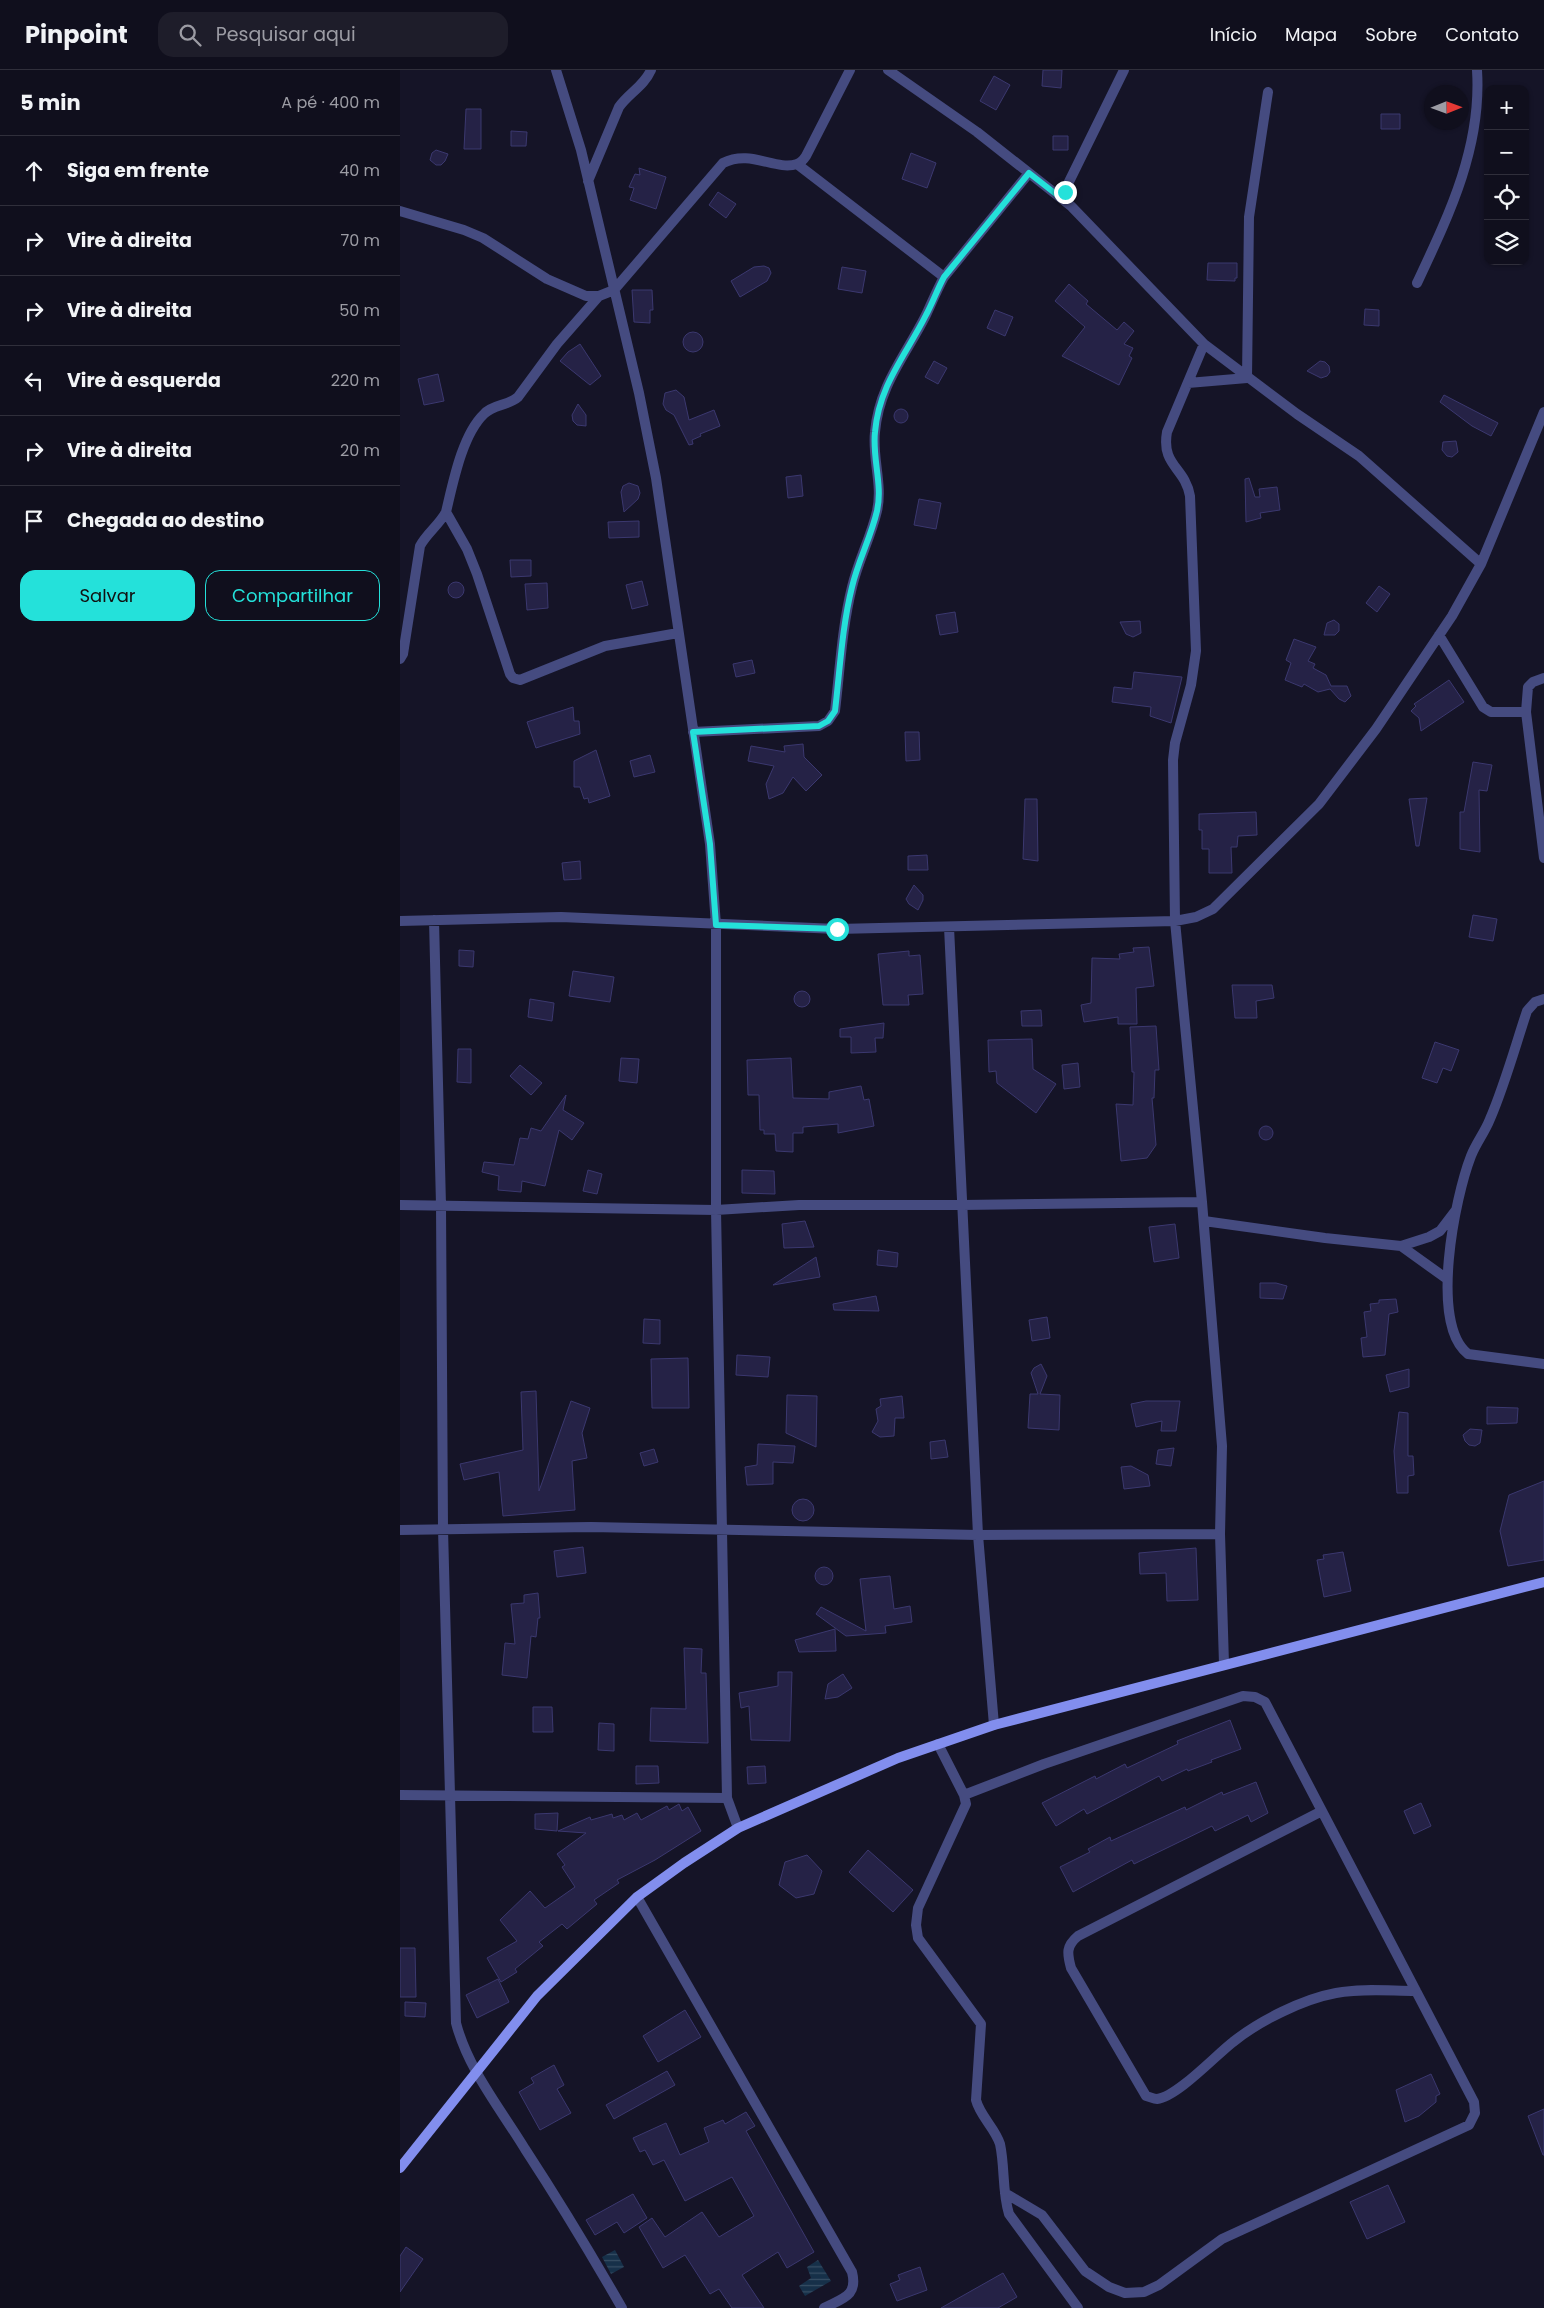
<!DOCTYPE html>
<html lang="pt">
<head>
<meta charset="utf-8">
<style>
  :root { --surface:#100f1d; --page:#1e1d2a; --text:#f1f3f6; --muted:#9c9ca4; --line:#302f3b; --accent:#24e1da }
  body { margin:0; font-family:Poppins,sans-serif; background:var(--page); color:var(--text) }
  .controls { position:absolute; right:15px; top:15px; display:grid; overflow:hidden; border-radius:10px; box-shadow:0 1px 4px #0004 }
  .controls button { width:45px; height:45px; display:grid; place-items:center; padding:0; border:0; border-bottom:1px solid var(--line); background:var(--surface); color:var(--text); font:25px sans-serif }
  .compass { position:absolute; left:1024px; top:15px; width:45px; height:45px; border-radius:50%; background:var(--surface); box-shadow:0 1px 4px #0004; rotate:89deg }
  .stop { position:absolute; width:15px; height:15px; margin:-11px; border:4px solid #24e1da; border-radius:50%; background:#fff }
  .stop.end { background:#24e1da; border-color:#fff; box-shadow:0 1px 5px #0008 }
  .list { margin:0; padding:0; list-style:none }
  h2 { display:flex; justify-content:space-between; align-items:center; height:65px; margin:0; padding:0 20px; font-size:21px }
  h2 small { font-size:16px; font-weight:400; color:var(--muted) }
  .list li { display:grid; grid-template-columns:32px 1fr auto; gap:15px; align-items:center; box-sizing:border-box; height:70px; padding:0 20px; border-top:1px solid var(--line) }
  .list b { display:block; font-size:19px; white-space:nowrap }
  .list em { font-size:16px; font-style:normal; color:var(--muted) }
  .actions { display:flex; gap:10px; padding:15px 20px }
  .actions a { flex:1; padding:11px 0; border:1px solid var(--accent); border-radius:15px; text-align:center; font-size:18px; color:var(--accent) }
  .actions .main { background:var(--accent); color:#111 }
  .icon { flex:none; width:28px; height:28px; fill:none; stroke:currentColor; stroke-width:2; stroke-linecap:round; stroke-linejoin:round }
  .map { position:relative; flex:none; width:1144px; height:2238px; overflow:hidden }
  header { display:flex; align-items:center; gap:30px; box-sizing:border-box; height:70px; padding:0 25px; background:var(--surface); border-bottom:1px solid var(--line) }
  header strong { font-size:24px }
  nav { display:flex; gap:28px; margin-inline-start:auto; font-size:18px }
  .search { width:350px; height:45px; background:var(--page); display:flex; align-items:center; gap:12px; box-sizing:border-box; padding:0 18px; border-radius:15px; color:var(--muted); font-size:19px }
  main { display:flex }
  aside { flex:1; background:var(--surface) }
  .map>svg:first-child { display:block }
</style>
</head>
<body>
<header>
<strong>Pinpoint</strong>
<div class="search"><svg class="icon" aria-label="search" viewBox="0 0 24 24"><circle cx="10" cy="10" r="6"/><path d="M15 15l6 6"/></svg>Pesquisar aqui</div>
<nav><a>Início</a><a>Mapa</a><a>Sobre</a><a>Contato</a></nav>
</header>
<main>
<aside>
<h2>5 min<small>A pé · 400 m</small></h2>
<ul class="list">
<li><svg class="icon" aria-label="ahead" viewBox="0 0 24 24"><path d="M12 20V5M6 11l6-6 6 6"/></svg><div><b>Siga em frente</b></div><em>40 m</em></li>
<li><svg class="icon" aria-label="right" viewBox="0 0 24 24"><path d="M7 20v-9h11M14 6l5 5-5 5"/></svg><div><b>Vire à direita</b></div><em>70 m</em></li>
<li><svg class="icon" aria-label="right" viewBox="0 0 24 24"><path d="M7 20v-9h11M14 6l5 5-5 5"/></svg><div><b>Vire à direita</b></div><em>50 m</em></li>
<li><svg class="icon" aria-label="left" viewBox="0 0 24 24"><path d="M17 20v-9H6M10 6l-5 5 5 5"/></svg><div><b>Vire à esquerda</b></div><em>220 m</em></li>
<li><svg class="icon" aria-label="right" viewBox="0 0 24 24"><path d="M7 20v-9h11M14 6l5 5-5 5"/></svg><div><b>Vire à direita</b></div><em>20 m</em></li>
<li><svg class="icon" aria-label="arrive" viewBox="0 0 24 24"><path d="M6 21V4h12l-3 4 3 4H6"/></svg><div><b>Chegada ao destino</b></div></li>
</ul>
<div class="actions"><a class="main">Salvar</a><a>Compartilhar</a></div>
</aside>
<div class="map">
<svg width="1144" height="2238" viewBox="0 0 1144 2238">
  <defs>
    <pattern id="water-rules" width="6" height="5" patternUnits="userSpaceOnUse" patternTransform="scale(1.25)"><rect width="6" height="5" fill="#163049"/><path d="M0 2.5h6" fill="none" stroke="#374e64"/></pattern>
  </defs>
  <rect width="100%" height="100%" fill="#151427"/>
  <!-- water -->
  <path fill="url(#water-rules)" d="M215,2180L224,2197L211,2204L202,2187Z
    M418,2190L431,2211L405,2226L399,2216L411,2208L407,2197Z"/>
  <!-- building -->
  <path fill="#252246" stroke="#3b386f" d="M643,0H662L661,18L642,16Z
    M594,6L610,15L596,40L580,31Z
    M66,39H81V79H64Z
    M981,44H1000V59H981Z
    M111,61L127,62L126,76H111Z
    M653,66H668V80H653Z
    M36,80L48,84L45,91L41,95H36L30,90L32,83Z
    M511,83L536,93L527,118L502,109Z
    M239,98L266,107L256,139L230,130L234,118L229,117L235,104L240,105Z
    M318,122L336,134L326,148L309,135Z
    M808,193H837V208H835V211L807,210Z
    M364,196L369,198L371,203L367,211L340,227L331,211L354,197Z
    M442,197L466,201L462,223L438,219Z
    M669,214L688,231L686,234L717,260L724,252L734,261L724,274L733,278L729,286L732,288L719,315L662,286L685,257L655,231Z
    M232,220H252L253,240H250V253L234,252Z
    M965,239L979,240V256L964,255Z
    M595,240L613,247L605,266L587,258Z
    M283 272a10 10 0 1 1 20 0a10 10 0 1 1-20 0Z
    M180,274L201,306L190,315L160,291L168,282Z
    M534,291L547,298L538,314L525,307Z
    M920,291L925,292L929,296L930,302L927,306L921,308L907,301Z
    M38,304L44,331L24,335L18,309Z
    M276,320L284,327L289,350L314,340L320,356L300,364L301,366L292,370L293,374L289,375L274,345L266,340L263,334L265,323Z
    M1044,325L1098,353L1091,366L1072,356L1040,332Z
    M178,334L186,345V356L177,355L173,351L172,345Z
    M494 346a7 7 0 1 1 14 0a7 7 0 1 1-14 0Z
    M1056,371L1058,382L1052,387L1047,386L1042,380L1043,372Z
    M401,405L403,426L388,428L386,407Z
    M849,408L855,427H860L859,419L877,417L880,440L860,443L861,448L846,452L845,409Z
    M229,413L238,416L240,423L238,429L224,442L221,422L223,416Z
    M519,429L541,433L536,459L514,455Z
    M239,451V467L209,468L208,452Z
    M110,490H131V506L111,507Z
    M242,511L248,535L232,539L226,515Z
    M48 520a8 8 0 1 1 16 0a8 8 0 1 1-16 0Z
    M147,513L148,538L127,540L125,514Z
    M979,516L990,524L977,542L966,533Z
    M555,542L558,562L540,565L536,545Z
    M934,550L939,554V561L935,565H924L927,553Z
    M740,551L741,563L733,567L726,564L720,552Z
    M894,569L916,577L908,591L915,594L913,598L926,605L931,616H947L951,626L945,632L939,629L930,619L918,622L904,614L902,617L885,610L891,593L886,590Z
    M352,590L355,603L336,607L333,594Z
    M734,602L782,607L771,653L750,646L751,637L712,632L714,617L732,619Z
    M1049,610L1064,632L1021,661L1019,648L1011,641L1016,636L1014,634Z
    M173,637L174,651H179L180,664L136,678L127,652Z
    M505,662H519L520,690L506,691Z
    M403,674L404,687L422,705L406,721L393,707L383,723L369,729L366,714L374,696L348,691L351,676L385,682L384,676Z
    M196,680L210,726L189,733L188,728L184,729L180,717H174V691Z
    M250,685L255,702L234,707L230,691Z
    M1073,692L1092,695L1087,721L1079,720L1080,782L1060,779V742H1064Z
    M1027,728L1019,776H1016L1009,729Z
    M625,729H637L638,791L623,789Z
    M856,742L857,765L838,766L837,777H831L832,803H809V779H802V760H799V744Z
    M527,785L528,800H508V786Z
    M180,791L181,809L164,810L162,793Z
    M514,815L523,825V830L518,840L509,834L506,829Z
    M1073,845L1097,849L1093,871L1069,867Z
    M749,877L754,916L736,918L737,954H718V947L684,952L681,935L691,933L692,888L720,889L719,884L734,882L733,878Z
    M59,880L74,881L73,897L59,896Z
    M509,881V886L520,885L523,924L508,925L509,935H483L478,884Z
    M173,901L214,907L210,932L169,926Z
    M832,915H872L874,928L856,931L857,948H835Z
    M394 929a8 8 0 1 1 16 0a8 8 0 1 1-16 0Z
    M130,929L154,933L152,951L128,947Z
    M641,940L642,956H622L621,941Z
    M484,953L483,968H475L476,982L451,983V967H440V959Z
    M756,956L759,1000H755L754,1028H752L756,1075L747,1088L721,1091L716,1034L733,1035L734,1002H732L730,957Z
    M632,969L633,999L656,1014L636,1043L597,1013L596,1001L589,1002L588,970Z
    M1035,972L1059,980L1051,1001L1043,998L1037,1013L1022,1008Z
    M58,979H71V1013L57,1012Z
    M221,988L239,989L237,1013L219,1011Z
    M391,988L393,1028L429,1029V1022L461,1016L464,1030L469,1029L474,1056L438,1063V1054L403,1057V1063H393V1082L376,1081L375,1064H364V1060H360L359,1025H348L347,990Z
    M678,993L680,1017L664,1019L662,995Z
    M120,995L142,1013L131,1025L110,1006Z
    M166,1025L163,1040L184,1053L172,1070L159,1060L145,1116L122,1111L121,1122L98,1120L99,1106L82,1102L84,1092L114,1095L120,1068L128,1069L131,1058L141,1061Z
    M859 1063a7 7 0 1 1 14 0a7 7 0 1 1-14 0Z
    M188,1100L202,1104L197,1124L183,1121Z
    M342,1100L374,1101L375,1124L342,1123Z
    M405,1151L414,1177L384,1178L382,1154Z
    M775,1154L779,1188L754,1192L749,1157Z
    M478,1180L498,1183L497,1197L477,1195Z
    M416,1187L420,1207L373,1215Z
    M860,1213H876L887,1216L883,1229L860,1228Z
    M476,1226L479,1241L434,1240L433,1234Z
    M996,1229L998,1242L989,1244L985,1285L963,1287L961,1268L967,1267L964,1242L971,1241L970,1234L979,1233V1230Z
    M647,1247L650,1268L632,1271L629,1250Z
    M244,1249L260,1250V1274L243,1273Z
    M337,1285L370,1287L368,1307L336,1305Z
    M288,1288L289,1338H252L251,1289Z
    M641,1294L647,1306L640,1324L660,1325L659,1360L628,1358L630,1324H638L631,1303L634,1298Z
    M1009,1299V1317L990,1322L986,1305Z
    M136,1321L139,1421L171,1331L190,1338L182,1363L187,1388L172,1391L175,1440L103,1446L99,1402L64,1410L60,1394L123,1380L121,1322Z
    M387,1325L417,1326L416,1377L386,1363Z
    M502,1326L504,1348H495L494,1366L480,1367L472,1362L478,1351L476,1339L481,1336L480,1329Z
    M746,1331H780L776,1361H761L762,1351L736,1357L731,1334Z
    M1087,1337L1118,1338L1117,1353L1087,1354Z
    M999,1342L1008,1343V1386H1013L1014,1405L1008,1406V1423H997L994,1381Z
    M1070,1359L1082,1360L1080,1373L1075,1376L1069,1375L1065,1371L1063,1365Z
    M545,1370L548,1387L531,1389L530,1372Z
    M358,1374L395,1376L393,1393L373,1392V1414L347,1415L345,1397L357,1395Z
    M774,1378L771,1396L756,1394L758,1380Z
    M254,1379L258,1392L244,1396L240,1383Z
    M731,1396L748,1405L750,1416L724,1419L721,1397Z
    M1144,1411V1490L1108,1496L1100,1461L1109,1425Z
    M392 1440a11 11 0 1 1 22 0a11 11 0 1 1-22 0Z
    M183,1477L186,1503L157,1507L154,1481Z
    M796,1478L798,1530L767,1531L766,1503L740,1504L739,1483Z
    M943,1482L951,1521L924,1527L917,1490L924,1489L923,1485Z
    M415 1506a9 9 0 1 1 18 0a9 9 0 1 1-18 0Z
    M490,1506L494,1539L510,1536L512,1552L485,1556L486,1563L446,1566L416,1544L421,1537L466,1561L460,1509Z
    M138,1523L140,1548H138L136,1567L131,1566L127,1608L102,1605L105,1573L115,1574L111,1534L124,1533V1525Z
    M435,1559L436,1581L399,1582L395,1570Z
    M284,1578L302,1579L301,1603H306L308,1673L250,1671L251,1638L286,1639Z
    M378,1602H392L390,1671L351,1670L349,1636L341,1638L339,1623L378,1616Z
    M443,1604L452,1618L438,1627L425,1629L428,1614Z
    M133,1637H152L153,1662H133Z
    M830,1650L841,1679L811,1690L812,1692L788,1701L787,1699L762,1711L759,1706L687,1744L684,1739L656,1756L642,1733L695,1706L696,1709L725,1694L727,1698L778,1674L777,1671Z
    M199,1653L214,1654V1681L198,1680Z
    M236,1696H258L259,1713L236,1714Z
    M365,1696L366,1713L348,1714L347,1697Z
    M856,1712L868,1743L851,1752L848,1745L815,1761L812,1756L734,1794L732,1790L673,1822L660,1797L690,1782L688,1779L710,1767L711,1771L785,1737L786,1740L822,1722L823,1725Z
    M1021,1733L1031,1756L1014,1764L1004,1741Z
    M279,1734L282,1741L288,1737L301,1761L255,1790L217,1810L219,1813L194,1830L197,1834L167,1859L162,1854L139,1872L143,1876L115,1899L117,1902L101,1912L87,1888L117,1871L100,1850L130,1821L145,1838L175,1817L162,1797L165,1795L157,1784L186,1763L158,1761L190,1747L191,1750L212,1744L213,1748L222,1745L224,1750L237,1743L241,1750L267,1736L269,1740Z
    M158,1743L157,1761L135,1759V1744Z
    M468,1780L513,1820L493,1842L449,1802Z
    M407,1785L422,1801L414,1824L396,1828L379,1815L385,1792Z
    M0,1878H15L16,1927H0Z
    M98,1909L109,1932L77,1948L66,1925Z
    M5,1932L26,1933L25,1947L5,1946Z
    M285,1940L301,1967L258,1992L243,1966Z
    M154,1995L164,2015L157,2019L171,2043L140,2060L119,2022L134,2013L131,2008Z
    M267,2001L275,2015L214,2049L206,2035Z
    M1031,2004L1040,2024L1036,2026V2032L1019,2046L1005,2052L996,2020Z
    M1144,2039V2085H1143L1128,2046Z
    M346,2042L355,2056L346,2061L414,2182L387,2198L378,2182L342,2205L364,2238H332L319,2219L310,2224L285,2185L263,2198L239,2157L252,2148L265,2167L302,2142L319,2167L354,2146L332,2107L285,2131L264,2090L253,2095L245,2080L240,2082L233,2068L266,2053L280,2085L309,2072L304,2058L323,2050L325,2054Z
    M988,2115L1005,2152L967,2169L950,2132Z
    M233,2124L247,2148L224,2163L217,2152L195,2165L186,2150Z
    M6,2177L23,2189L0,2222V2186Z
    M520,2197L527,2220L497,2231L490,2214L500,2210L498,2205Z
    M603,2203L617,2227L598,2238H541Z"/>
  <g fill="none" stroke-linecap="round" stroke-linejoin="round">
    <!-- minor -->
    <path stroke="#454b80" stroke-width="10" d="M156,0L181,80L239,323L256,408L310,774L316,855V1140L327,1728
      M488,0L577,62L671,136L804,274L897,344L959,386L1081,494
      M397,94L544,207
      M188,111L219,37C229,23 244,16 251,0
      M661,128L724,0
      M0,141L64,160L83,168L147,209L186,226H199L214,220L323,93C351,79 375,101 397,94C400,93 404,89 406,86L450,0
      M1017,213C1049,145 1082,77 1077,0
      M804,274L767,362C761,396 785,397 790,426L796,581L791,615L775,673L773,690L775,851L802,1132L822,1376L820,1464L824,1594
      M788,313L847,308L849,147L868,22
      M46,442L67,479L77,504L110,604L113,608L120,610L205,576L278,563
      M1039,565L1083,637L1091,642H1126
      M0,589L3,584L20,476C27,463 39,455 46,442C53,413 62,365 84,344C93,334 108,336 118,327L157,274L199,226
      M1144,608L1133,612L1128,617L1126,642L1144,788
      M293,662L419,656L428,651L435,641C440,599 442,557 452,517C458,491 471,467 477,441C483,415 472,388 475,362C479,315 506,285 526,245C532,232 537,220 544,207L629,103
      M34,850L41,1135L43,1459L56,1953C68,1999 100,2038 125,2079C159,2131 191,2184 222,2238
      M0,851L161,847L437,859L775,851L796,847L813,839L919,734L976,659L1052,546L1081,494L1144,342
      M549,857L578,1465L594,1655
      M1144,929L1135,932L1127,941C1115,977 1105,1014 1090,1049C1085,1062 1076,1073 1071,1086C1055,1127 1029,1254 1068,1284L1144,1294
      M0,1135L316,1140L399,1135H562L802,1132
      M804,1151L925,1168L1001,1176L1029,1167L1040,1161L1056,1140
      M1001,1176L1047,1209
      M0,1460L191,1457L578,1465L820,1464
      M538,1674L564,1725L566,1734L518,1838L516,1855L518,1868L581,1954L576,2030C580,2046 595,2058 600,2074C605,2097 602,2121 609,2144L678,2238
      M0,1725L327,1728L338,1758
      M564,1725L644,1694L843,1626L855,1627L865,1632L1074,2032L1075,2043L1069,2055L822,2169L759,2215L744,2222L725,2223L709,2217L685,2201L642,2145L605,2123
      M922,1741L678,1866C666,1876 667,1883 671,1898L746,2026C750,2027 754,2029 757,2029C777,2027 816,1985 833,1972C859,1951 903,1929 936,1923C962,1918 990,1921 1016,1921
      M237,1827L452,2202C458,2226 443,2228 424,2238"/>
    <!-- secondary -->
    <path stroke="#828eee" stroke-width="10" d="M0,2098L137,1926L237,1827L284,1793L338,1758L498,1688L594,1655L1144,1512"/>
  </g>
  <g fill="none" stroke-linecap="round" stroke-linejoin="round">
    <!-- route -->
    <path stroke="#24e1da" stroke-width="6" d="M437,859L316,855L310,774L293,662L419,656L428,651L435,641C440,599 442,557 452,517C458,491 471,467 477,441C483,415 472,388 475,362C479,315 506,285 526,245C533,232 537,220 544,207L629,103L661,128L665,122"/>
  </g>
</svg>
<div class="controls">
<button>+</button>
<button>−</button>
<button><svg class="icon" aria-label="locate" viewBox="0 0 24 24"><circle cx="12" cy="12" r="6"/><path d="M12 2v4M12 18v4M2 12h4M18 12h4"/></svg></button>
<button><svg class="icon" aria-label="layers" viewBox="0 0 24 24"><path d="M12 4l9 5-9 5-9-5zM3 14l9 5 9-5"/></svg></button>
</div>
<svg class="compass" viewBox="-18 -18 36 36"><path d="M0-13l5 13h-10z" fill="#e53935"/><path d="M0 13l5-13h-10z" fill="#9c9ca4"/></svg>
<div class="stop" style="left:437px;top:859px"></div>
<div class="stop end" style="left:665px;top:122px"></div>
</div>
</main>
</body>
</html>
